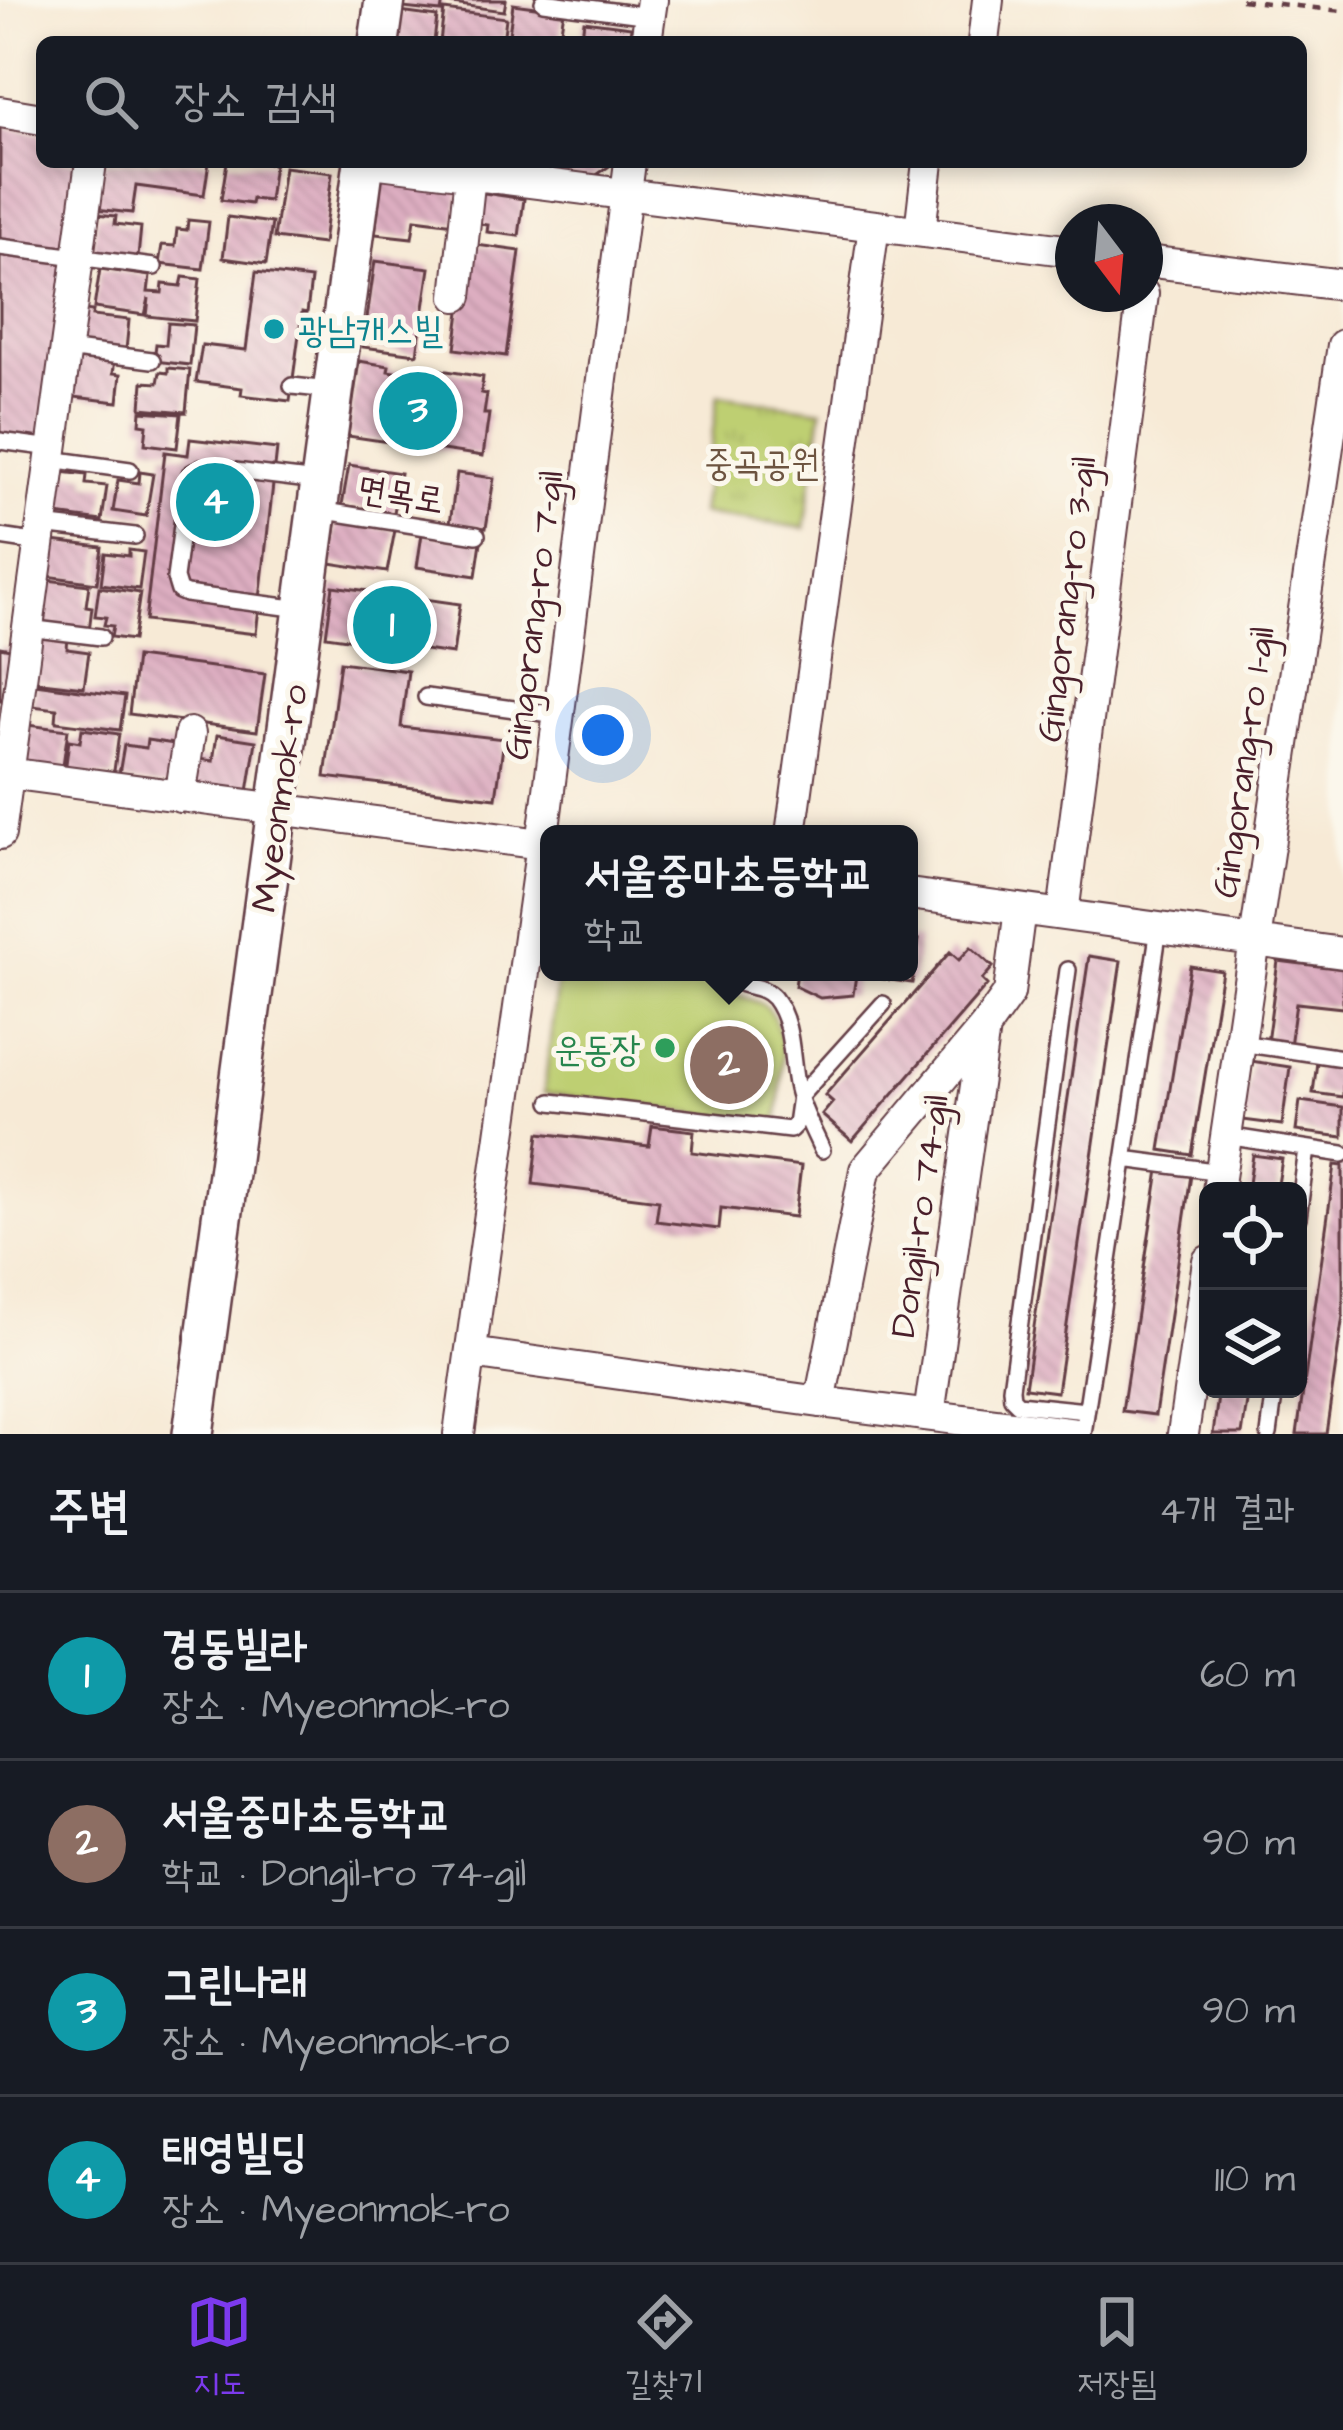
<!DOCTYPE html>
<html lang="ko">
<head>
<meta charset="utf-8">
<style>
  :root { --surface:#171b24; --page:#20242c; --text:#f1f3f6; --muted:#9ea1a6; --line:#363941; --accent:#7c3aed }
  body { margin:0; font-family:"Architects Daughter","Poor Story",sans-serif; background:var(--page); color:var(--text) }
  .controls { position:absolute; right:36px; bottom:36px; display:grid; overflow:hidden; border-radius:18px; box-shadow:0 6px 18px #0003 }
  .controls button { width:108px; height:108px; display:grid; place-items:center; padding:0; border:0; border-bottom:3px solid var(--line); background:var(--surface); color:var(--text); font:60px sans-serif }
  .compass { position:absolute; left:1055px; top:204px; width:108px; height:108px; border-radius:50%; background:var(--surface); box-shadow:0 6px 18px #0003; rotate:164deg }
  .you { position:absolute; left:603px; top:735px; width:42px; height:42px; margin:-30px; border:9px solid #fff; border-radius:50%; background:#1a73e8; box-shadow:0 0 0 18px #1a73e833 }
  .badge { display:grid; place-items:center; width:78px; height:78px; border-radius:50%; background:var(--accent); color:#fff; font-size:39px; font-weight:700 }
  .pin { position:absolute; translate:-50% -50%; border:6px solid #fff; box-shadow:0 3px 12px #0006 }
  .popup { position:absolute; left:540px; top:825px; width:378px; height:156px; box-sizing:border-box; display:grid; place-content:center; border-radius:18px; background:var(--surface); filter:drop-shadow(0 3px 9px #0005); font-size:39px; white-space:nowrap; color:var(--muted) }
  .popup b { font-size:45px; color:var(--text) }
  .popup::after { content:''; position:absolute; left:50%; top:100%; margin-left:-24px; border:24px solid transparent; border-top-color:var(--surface) }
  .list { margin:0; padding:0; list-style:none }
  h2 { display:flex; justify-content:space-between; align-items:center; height:156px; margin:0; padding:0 48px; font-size:51px }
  h2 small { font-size:39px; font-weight:400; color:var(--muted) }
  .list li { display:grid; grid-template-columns:78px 1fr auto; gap:36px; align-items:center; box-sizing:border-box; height:168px; padding:0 48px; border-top:3px solid var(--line) }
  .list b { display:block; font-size:45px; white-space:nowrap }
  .list p { margin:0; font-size:39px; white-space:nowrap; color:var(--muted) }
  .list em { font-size:39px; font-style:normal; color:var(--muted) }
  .icon { flex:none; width:66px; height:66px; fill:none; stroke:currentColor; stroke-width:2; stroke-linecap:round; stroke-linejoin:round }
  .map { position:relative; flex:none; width:1343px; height:1434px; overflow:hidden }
  .search { position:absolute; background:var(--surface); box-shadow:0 6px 18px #0003; left:36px; right:36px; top:36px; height:132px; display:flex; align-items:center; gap:30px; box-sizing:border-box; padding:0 42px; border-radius:18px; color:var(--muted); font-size:45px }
  .sheet { height:828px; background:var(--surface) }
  nav { display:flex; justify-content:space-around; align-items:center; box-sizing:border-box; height:168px; border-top:3px solid var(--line); background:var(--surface); font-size:33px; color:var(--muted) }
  nav a { display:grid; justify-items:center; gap:6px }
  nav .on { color:var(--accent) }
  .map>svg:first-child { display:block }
</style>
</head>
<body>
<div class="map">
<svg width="1343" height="1434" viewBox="0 0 1343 1434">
  <defs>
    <pattern id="grass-tufts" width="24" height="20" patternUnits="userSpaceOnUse" patternTransform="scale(3)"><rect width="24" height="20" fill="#becf72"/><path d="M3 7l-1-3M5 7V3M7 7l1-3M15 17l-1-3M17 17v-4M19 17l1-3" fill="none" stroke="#a5b163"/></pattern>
    <pattern id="building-back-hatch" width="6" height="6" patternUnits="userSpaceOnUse" patternTransform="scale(3)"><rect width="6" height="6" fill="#ddaec1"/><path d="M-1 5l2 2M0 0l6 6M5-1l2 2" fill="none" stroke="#bf95a6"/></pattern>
  </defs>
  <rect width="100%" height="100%" fill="#fbf7ec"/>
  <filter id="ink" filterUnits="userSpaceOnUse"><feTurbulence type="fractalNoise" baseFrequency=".00833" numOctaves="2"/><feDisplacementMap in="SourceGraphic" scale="24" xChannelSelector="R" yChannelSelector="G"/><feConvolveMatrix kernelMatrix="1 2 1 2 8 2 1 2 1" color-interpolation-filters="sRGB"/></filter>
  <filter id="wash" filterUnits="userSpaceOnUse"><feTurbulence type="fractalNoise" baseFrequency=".004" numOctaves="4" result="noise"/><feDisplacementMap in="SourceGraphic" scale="48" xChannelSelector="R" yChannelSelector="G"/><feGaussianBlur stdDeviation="2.7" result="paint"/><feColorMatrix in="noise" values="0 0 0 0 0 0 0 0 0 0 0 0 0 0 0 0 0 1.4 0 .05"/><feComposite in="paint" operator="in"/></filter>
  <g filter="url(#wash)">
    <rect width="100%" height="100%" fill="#f7ead6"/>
    <!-- grass -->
    <path fill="url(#grass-tufts)" stroke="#84774e" stroke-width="3" d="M718,395L822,410L805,528L701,514Z"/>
    <!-- pitch -->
    <path fill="#becf72" stroke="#84774e" stroke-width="3" d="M558,972H711C722,994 739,994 759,1003C793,1018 780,1094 777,1124L544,1093Z"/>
    <g id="blocks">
      <!-- building -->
      <path fill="url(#building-back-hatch)" d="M404,0H443L441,12L403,8Z
        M452,0H506L504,11L452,4Z
        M513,4L564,11L559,42H508Z
        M444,10L506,18L503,42H440Z
        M400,12L437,17L434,42H397Z
        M584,21L631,27L629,42H581Z
        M0,127L42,133V162H76L64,251L0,242Z
        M103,162H209L204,195L136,186L132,213L96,209Z
        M227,162L274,164L269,201L252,199L251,204L221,200Z
        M557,162H615L591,179L555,174Z
        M284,167L332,173L323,244L274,238Z
        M382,176L460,186L455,224L415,219L412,238L375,234Z
        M477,192L524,199L519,236L487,232L488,225L473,223Z
        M97,214L116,216L115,224L141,227L138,257L92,252Z
        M228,217L272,223L266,264L223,258Z
        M188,220L209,222L203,269L159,264L162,245L175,246L177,229L187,230Z
        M469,244L520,251L506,356L455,349Z
        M0,249L65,258L40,440L0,434Z
        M375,261L430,268L417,354L363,347Z
        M100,269L150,276L148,292L162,293L163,284L181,286L183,277L200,279L195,321L147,316L149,298L145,315L94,308Z
        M256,272L311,279L307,313L302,312L290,401L241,395L242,388L196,382L202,345L246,350Z
        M83,310L93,311L92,316L129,320L126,350L79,345Z
        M168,323L194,325L190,365L154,361L156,344L166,345Z
        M78,356L115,360L113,373L121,374L118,402L74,397Z
        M359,361L389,366L388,371L418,376L414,399L436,403L441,370L483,377L481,393L487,394L484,414H489L483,456L348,436Z
        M168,368L190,370L186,412L141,408L143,382L158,383L160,372L168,373Z
        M141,411L181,414L177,448L145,444L147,425L140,424Z
        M190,439L277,449L256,634L145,621L165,452L188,455Z
        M349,465L400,473L394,513L342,505Z
        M61,472L87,475L86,484L107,486L102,521L56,515Z
        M140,472L153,474L146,516L113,511L118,480L139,483Z
        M457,473L494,478L486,528L450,523Z
        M337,520L395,530L387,572L330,563Z
        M422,534L481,542L476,576L417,567Z
        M52,541L102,547L97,583L47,576Z
        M129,550L144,552L139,589L101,584L105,553L129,556Z
        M47,580L89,585L86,606L92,607L89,631L42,625Z
        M333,586L460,604L453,654L326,636Z
        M99,587L140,593L133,640L111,637L113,626L104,625L106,617L95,616Z
        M41,634L68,637L67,649L89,652L84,687L34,681Z
        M0,647L10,649L3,700H0Z
        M136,657L265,674L257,731L129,714Z
        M340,662L408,671L401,727L504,739L496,798L325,777Z
        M35,684L125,696L120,730L56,722L57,709L32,706Z
        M27,725L68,730L62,772L29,768L23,754Z
        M82,729L119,734L113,778L65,772L69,740L80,742Z
        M217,735L256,741L247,798L189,790L193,758L213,761Z
        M147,740L181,745L175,788L118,780L124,745L146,748Z
        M909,939L919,940L912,983L856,975L853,995L820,998L795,986L797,972H909Z
        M971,947L993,967L982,980L987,985L852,1141L822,1115L833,1102L825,1095L950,952L959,960Z
        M1089,956L1121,961L1057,1392L1025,1388Z
        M1278,961L1343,969V1008L1296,1003L1290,1046L1267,1043Z
        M1190,966L1222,971L1192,1155L1160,1150Z
        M1251,1061L1290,1067L1282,1125L1243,1120Z
        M1317,1062L1343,1066V1097L1313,1093Z
        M1300,1101L1343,1107V1137L1296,1131Z
        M652,1126L694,1131L692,1152L801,1166L795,1217L721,1208L719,1229L656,1221L659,1200L533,1184L539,1133L649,1146Z
        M1253,1155L1282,1159L1277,1191H1248Z
        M1335,1165L1343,1166V1315L1326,1434H1297Z
        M1159,1170L1191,1175L1155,1415L1122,1411Z
        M1219,1389H1249L1242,1434H1213Z"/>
    </g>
  </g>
  <g filter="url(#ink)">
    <use href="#blocks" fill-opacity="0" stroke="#643d45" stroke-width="3"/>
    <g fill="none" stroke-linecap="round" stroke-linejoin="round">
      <!-- service casing -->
      <g stroke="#643d45" stroke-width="20">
        <path id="service" d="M543,2L650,16
          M0,247L154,267
          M66,349L152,360
          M292,386L330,390
          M0,441L52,448
          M51,459L130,470
          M319,510L477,535
          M42,525L135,536
          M0,537L40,543
          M301,609L186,594L179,591L175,578L188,480L190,474L202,467L317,481
          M28,628L101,637
          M426,697L558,715
          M1068,970L1011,1388L1012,1398L1018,1404L1086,1411
          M726,972C738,990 760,982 774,998C794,1024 790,1059 797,1089C802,1110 813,1130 822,1150
          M1240,1043L1343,1058
          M551,1102L790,1130L796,1124L800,1096L883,1004
          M1226,1136L1343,1154
          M1124,1159L1221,1172
          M1298,1218L1307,1149
          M1083,1434L1159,928
          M1269,1434L1275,1389"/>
      </g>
      <!-- minor casing -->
      <g stroke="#643d45" stroke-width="34">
        <path id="minor" d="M646,42L652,0
          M983,42L988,0
          M0,112L42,119
          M372,162L1073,251
          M920,231L928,162
          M1145,261L1343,285
          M457,296L470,175
          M0,772L549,845
          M180,797L190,733
          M0,834L91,162
          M791,834L874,226
          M909,894L1343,953
          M1063,914L1143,294
          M1218,1191L1343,345
          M471,1353L820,1402L1076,1434
          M820,1402L865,1170L984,1028L1009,993L1020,909
          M929,1415L984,1029
          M459,1434L542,844L630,162
          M1183,1434L1208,1261"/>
      </g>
      <!-- tertiary casing -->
      <g stroke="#643d45" stroke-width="44">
        <path id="tertiary" d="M379,42L385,0
          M193,1434L364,162"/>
      </g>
      <!-- path -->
      <path stroke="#643d45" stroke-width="4.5" stroke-dasharray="9 9" stroke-linecap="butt" d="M1241,0L1343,11"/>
      <!-- service -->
      <use href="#service" stroke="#fff" stroke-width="15"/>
      <!-- minor -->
      <use href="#minor" stroke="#fff" stroke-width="30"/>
      <!-- tertiary -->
      <use href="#tertiary" stroke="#fff" stroke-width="39"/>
    </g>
  </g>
  <!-- markers -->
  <circle fill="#0f9aa8" stroke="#fbf7ec" stroke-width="4.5" cx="274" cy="329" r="12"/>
  <circle fill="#2e9e5b" stroke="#fbf7ec" stroke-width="4.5" cx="665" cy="1048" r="12"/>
  <g text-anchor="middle" stroke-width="10" stroke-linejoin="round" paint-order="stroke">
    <!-- culture labels -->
    <g font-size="36" fill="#0d838f" stroke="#fbf7ec" text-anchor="start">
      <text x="298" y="342">광남캐스빌</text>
    </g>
    <!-- park labels -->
    <g font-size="36" fill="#6d5440" stroke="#fbf7ec">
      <text x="762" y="475">중곡공원</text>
    </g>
    <!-- street labels -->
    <g font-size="36" fill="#4a1f2b" stroke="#fbf7ec">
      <text transform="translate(401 493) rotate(9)" y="13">면목로</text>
      <text transform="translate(1065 599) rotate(-83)" y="13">Gingorang-ro 3-gil</text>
      <text transform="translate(532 615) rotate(-83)" y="13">Gingorang-ro 7-gil</text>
      <text transform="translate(1242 762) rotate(-82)" y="13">Gingorang-ro 1-gil</text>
      <text transform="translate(278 798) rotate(-82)" y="13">Myeonmok-ro</text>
      <text transform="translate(918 1216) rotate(-82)" y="13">Dongil-ro 74-gil</text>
    </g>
    <!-- leisure labels -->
    <g font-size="36" fill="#27864d" stroke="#fbf7ec" text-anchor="end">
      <text x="641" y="1061">운동장</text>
    </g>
  </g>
</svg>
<div class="controls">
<button><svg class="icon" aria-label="locate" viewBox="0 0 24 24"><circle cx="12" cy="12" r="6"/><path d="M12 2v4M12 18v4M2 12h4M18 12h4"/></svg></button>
<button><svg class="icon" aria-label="layers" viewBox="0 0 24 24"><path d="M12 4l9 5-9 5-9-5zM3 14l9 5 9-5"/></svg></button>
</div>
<svg class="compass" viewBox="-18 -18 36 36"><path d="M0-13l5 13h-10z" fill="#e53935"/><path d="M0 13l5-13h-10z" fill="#9ea1a6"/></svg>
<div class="you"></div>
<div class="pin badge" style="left:392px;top:625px;background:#0f9aa8">1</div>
<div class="pin badge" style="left:729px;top:1065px;background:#8d6e63">2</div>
<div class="popup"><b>서울중마초등학교</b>학교</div>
<div class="pin badge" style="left:418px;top:411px;background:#0f9aa8">3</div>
<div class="pin badge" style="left:215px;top:502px;background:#0f9aa8">4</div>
<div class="search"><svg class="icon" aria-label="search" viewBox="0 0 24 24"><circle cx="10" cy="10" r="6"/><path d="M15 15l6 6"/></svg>장소 검색</div>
</div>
<section class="sheet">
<h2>주변<small>4개 결과</small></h2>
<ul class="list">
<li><span class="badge" style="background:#0f9aa8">1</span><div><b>경동빌라</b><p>장소 · Myeonmok-ro</p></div><em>60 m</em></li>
<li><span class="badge" style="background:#8d6e63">2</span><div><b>서울중마초등학교</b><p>학교 · Dongil-ro 74-gil</p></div><em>90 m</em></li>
<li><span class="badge" style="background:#0f9aa8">3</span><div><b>그린나래</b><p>장소 · Myeonmok-ro</p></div><em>90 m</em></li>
<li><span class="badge" style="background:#0f9aa8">4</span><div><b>태영빌딩</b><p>장소 · Myeonmok-ro</p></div><em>110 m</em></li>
</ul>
</section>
<nav>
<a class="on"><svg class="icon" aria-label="map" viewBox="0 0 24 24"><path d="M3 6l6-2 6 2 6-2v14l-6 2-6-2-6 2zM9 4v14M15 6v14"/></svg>지도</a>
<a><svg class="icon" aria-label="directions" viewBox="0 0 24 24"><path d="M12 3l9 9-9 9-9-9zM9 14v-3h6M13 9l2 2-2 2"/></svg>길찾기</a>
<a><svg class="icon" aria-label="saved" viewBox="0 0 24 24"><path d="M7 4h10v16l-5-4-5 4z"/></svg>저장됨</a>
</nav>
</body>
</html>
